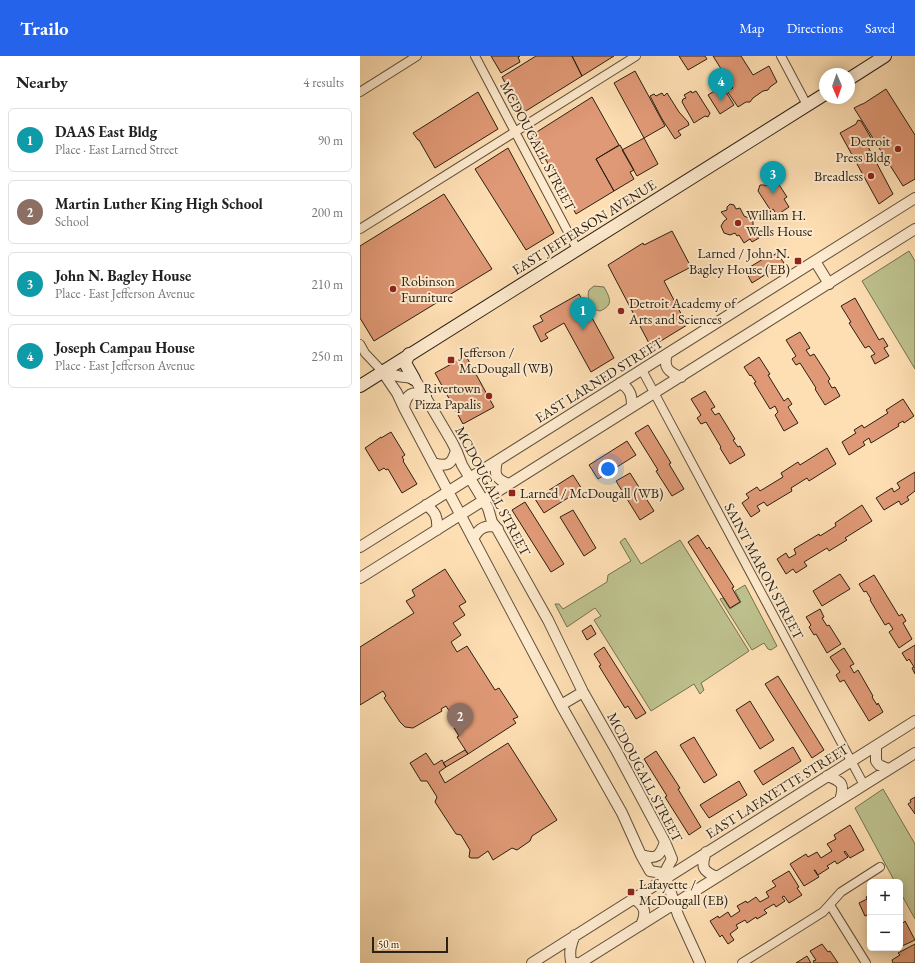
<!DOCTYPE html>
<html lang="en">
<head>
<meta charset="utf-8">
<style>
  :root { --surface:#fff; --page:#f6f6f6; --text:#222; --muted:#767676; --line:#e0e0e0; --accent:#2563eb }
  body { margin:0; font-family:"EB Garamond",serif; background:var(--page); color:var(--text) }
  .controls { position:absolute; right:12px; bottom:12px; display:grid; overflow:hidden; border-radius:6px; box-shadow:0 2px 10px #0003 }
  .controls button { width:36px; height:36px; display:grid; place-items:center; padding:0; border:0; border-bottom:1px solid var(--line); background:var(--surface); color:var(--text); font:20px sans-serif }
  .compass { position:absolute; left:459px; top:12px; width:36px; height:36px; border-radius:50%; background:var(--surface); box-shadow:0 2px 10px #0003; rotate:178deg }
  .scale { position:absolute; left:12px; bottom:10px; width:76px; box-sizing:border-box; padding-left:4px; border:2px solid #2a2013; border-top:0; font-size:11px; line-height:14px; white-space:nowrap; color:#2a2013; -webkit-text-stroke:3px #feeace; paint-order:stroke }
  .you { position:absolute; left:248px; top:413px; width:14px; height:14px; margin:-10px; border:3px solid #fff; border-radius:50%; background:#1a73e8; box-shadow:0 0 0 6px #1a73e833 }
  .badge { display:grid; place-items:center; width:26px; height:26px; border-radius:50%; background:var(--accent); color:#fff; font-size:13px; font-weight:700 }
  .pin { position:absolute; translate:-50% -33px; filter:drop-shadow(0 1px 2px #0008) }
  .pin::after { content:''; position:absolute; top:21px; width:14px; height:12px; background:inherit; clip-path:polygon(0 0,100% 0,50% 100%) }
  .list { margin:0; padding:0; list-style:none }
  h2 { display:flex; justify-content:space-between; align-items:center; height:52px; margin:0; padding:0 16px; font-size:17px }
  h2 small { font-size:13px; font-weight:400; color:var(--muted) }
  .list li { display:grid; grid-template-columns:26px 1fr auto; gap:12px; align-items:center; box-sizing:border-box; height:64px; margin:0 8px 8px; padding:0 8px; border:1px solid var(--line); border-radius:6px }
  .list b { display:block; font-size:15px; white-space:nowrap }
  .list p { margin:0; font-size:13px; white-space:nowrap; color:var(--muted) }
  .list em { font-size:13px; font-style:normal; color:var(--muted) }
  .map { position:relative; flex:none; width:555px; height:907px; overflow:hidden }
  header { display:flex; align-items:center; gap:24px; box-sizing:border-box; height:56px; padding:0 20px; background:var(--accent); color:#fff }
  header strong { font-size:19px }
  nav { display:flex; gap:22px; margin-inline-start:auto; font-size:14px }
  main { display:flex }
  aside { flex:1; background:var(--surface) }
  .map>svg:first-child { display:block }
</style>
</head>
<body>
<header>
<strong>Trailo</strong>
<nav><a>Map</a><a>Directions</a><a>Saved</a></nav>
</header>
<main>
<aside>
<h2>Nearby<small>4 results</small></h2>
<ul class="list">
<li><span class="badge" style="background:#0f9aa8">1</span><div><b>DAAS East Bldg</b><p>Place · East Larned Street</p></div><em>90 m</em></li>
<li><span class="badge" style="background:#8d6e63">2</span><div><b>Martin Luther King High School</b><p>School</p></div><em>200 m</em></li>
<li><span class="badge" style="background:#0f9aa8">3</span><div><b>John N. Bagley House</b><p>Place · East Jefferson Avenue</p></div><em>210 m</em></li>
<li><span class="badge" style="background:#0f9aa8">4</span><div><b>Joseph Campau House</b><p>Place · East Jefferson Avenue</p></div><em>250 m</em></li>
</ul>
</aside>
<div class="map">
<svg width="555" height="907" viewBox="0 0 555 907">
  <rect width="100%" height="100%" fill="#fedfb3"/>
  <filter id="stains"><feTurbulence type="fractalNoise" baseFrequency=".005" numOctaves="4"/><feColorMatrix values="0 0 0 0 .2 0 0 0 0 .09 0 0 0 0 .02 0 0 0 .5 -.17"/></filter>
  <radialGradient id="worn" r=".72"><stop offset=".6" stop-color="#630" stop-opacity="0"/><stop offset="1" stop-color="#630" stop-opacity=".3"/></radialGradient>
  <!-- green -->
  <path fill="#bec28e" stroke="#747150" d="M549,195L555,205V313L502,225Z
    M234,230L244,231C250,242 254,249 240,255C231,254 226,242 229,234Z
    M265,482L281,508L320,484L389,595L341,627L344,634L340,638L334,628L291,655L234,564L241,560L235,552L207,571L195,548H199L203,553L247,526L248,519L271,505L260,486Z
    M385,529L417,590L411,594L408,593L404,587L392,594L360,543L363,542L370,553L381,546L375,535Z
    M523,733L555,788V863L540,836V826H535L495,752Z"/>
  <!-- building -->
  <path fill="#e09976" stroke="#2a2013" d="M131,0H160L158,1L160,6L141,17Z
    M176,0H212L222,20L161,58L142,21Z
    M212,0H254L222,20Z
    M319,0H345L347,3L328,14Z
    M353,0H381L393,19L409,10L417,26L410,31L408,34L403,35L393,42L390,46H386L378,51L367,35L373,32Z
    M275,15L305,70L284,82L254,27Z
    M526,33L555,79V123L543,130L494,52L502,48H503Z
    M356,34L360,40L366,36L374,49L360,58L348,39Z
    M331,35L332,37L336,35L350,57L348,61L345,60L334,67L322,46L323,43L326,42L324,39Z
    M118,36L138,73L75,112L59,84H58L53,77Z
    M302,37L304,40L307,37L319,56L328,66L329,69L318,75L321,79L315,83L302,63L290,40L294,38L296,40Z
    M232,41L259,89L236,103L254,135L216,158L172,79Z
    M498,64L501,65L511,82L505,85L533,138L519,148L480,77L496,68Z
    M284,82L298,108L277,120L262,94Z
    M260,89L274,114L270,116L274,123L254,135L236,103Z
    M148,92L194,177L166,194L115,113Z
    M416,124L427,141L424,143L429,151L417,159L413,153L411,155L398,135L400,129H404L406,130Z
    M84,138L132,213L14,285L0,262V190Z
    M370,148L374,149L376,153L380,152L384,160L393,164V169L399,182L392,186L390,183L384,187L379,179L377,180L375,177L370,179L364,177L361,170L364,165L367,163L361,156L367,154V151Z
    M312,175L331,211L304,225L327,269L291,291L248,209L283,187L284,189Z
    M417,197L424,207L392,227L385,214L408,200L409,202Z
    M219,238L254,302L231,316L204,267L185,278L188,282L181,286L173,270L183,265L180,260Z
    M495,242L519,284L523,282L528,290L524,292L529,300L515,308L511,300L515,298L509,290L505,292L489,267L491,266L481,250Z
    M440,276L450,292L446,294L450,300L454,298L470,323L468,325L472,332L475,331L480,340L465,349L455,333L456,332L440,307L436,309L432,303L436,300L426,284Z
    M106,300L134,351L103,368L75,317Z
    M399,301L410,318L408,319L424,345L428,342L432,348L428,351L438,367L424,375L415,359L418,356L415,350L410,353L394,327L396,326L391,319L390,320L384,311Z
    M345,335L355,351L351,353L355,359L359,357L375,383L373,384L378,391L380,390L385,399L370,408L360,392L361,391L346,366L341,368L337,362L341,359L331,343Z
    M543,343L554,360L544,367L543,365L538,368L539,370L511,387L509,382L503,386L505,389L489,399L482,386L496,377L494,374L502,369L504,372L528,357L526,354Z
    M288,369L311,407L309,408L324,433L312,440L296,415L298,414L275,377Z
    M31,376L45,399L42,401L44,404L43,405L57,428L42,437L28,413L26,414L24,412L19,415L5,392L21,381V382Z
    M267,385L276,399L238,423L229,409Z
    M467,392L476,408L449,425L447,422L431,432L432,435L407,450L404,446L397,450L400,455L391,461L382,447L389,442L386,438L397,431L400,435L423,421L421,417L438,406L440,409Z
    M555,416V435L547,441L549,444L541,449L539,445L524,454L516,442L532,432L534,436L540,432L537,427Z
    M270,417L294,455L280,464L256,425Z
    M213,419L222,433L184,457L175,443Z
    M165,446L204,508L191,516L152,454Z
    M502,449L512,465L485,482L487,484L469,495L467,492L444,506L447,510L436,517L433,513L426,518L417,503L426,497L429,502L436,498L434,493L459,478L460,480L476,470L475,467Z
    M213,454L236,492L224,500L200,461Z
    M338,479L347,493L349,491L374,531L372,532L380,546L370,552L328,486Z
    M85,513L106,546L99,550L105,559L93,567L101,579L91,586L97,596L107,590L135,634L139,632L158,661L153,663L156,667L108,698L97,681L99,680L94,672L99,670L86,650L81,653L82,655L53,672L45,671L40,666L24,642L26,640L23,635L0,649V591L54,557L46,545L55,540L52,534Z
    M480,518L490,533L462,550L453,535Z
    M514,519L539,560L542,558L546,565L543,567L552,583L539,592L529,576L533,573L529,567L525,569L510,544L511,543L506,535L504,536L499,528Z
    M460,553L464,561L462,562L467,570L469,569L481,588L467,597L456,578L454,579L449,571L451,569L446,561Z
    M231,569L236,578L227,584L222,575Z
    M555,589V618L552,612L554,611L549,603L547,605L542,597Z
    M244,591L286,657L276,663L268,650L265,652L239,610L241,609L234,598Z
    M484,592L494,608L490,610L494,617L498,614L513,640L512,641L517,649L518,647L523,656L509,665L484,624L480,626L476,619L480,616L470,601Z
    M418,620L464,694L452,702L405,628Z
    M390,645L414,684L400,693L376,654Z
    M334,681L357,719L344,727L320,689Z
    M148,687L197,764L172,780L170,785L157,794L152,792L133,804L128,795L118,802H111L109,801L110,794L101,779L96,778L75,746L77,741L67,725H61L50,707L66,697L74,709L82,704L86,711L79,716L85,727Z
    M433,691L441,705L403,729L394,715Z
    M105,694L108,698L86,711L83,707Z
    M296,695L320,732L318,733L341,771L329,779L305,741L307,740L284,703Z
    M379,725L387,739L349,762L340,749Z
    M555,741V758L548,748L551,746L550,744Z
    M490,769L504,794L490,802L485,795L484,796L488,801L477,808L475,805L467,810L469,812L458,819L455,814H454L459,821L444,830L430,808L446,798L448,801L457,796L461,802L472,795L467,788L476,783L474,779Z
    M429,815L439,831L437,832L442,839L429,847L424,840L422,841L425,845L416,851L414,848L404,854L407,857L397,863L396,861L387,867L385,864L376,869L378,872L370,878L374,884L368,888L362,879L360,881L350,865L358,860L359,862L368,856L371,861L380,855L377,850L386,845L387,847L396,841L400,846L409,841L406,836L416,830L412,825Z
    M510,839V858L505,860L499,847L507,843L506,841Z
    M540,862L543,867L545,865L555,884L540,891Z
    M462,888L468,896L470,895L478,907H454L453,905L456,904L450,895Z
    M555,888V907H533L532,904L540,899L538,897Z
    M447,900L451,907H436Z"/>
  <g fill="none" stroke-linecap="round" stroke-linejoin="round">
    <!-- minor casing -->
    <g stroke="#5f503b" stroke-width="10">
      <path id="minor" d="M115,0L217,193
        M421,0L447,49
        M0,36L57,0
        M0,173L276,0
        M0,288L5,297L22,315
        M282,314L504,729
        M470,849L506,907
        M382,907L463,856L481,836L520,811"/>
    </g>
    <!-- tertiary casing -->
    <g stroke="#5f503b" stroke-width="12">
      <path id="tertiary" d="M455,205L469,228
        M307,298C303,311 308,316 321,321
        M22,315C28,316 32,319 38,320C45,322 50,320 56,325L92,386L97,396L102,409L128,452L132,466L136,471L188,564L223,636L256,694L305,786L312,803L307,812L306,821L302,817L290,815L281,799L262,757L201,649L44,352L37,337Z
        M260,327C271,333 272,340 272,351
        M44,352C46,338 52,334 66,340
        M137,405C134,418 135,423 149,428
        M73,407C87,411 92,409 96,394
        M66,449C76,456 78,462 77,474
        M113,483C118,474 122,470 133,470L138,473
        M0,491L555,142
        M0,522L555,173
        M201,649L223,636
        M516,690V705L519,709L528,713
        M467,720C482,725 485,728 480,744
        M346,796C341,811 342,815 357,821
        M281,799C297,804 300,800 305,786
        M306,821L318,859L340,907
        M273,842C285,850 287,856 281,869
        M215,879C211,888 209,895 211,905L216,907
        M172,907L555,665
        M220,907L555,697"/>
    </g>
    <!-- secondary casing -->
    <g stroke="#2a2013" stroke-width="14">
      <path id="secondary" d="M489,23L525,0
        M49,298L45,307L54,323
        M0,330L465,38"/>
    </g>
    <!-- minor -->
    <use href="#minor" stroke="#feeace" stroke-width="8"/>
    <!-- tertiary -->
    <use href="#tertiary" stroke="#feeace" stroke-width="10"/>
    <!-- secondary -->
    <use href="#secondary" stroke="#feeace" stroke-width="12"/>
  </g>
  <!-- markers -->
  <g fill="#8f2418" stroke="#feeace" stroke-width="1.5">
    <circle cx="538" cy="93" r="4"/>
    <circle cx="511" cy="120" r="4"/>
    <circle cx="378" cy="167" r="4"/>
    <rect x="434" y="201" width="8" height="8" rx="2"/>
    <circle cx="33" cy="233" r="4"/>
    <circle cx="261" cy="255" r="4"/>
    <rect x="87" y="300" width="8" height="8" rx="2"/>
    <circle cx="129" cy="340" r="4"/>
    <rect x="148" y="433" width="8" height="8" rx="2"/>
    <rect x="267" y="832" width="8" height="8" rx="2"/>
  </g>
  <g text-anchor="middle" stroke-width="4" stroke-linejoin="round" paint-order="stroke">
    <!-- poi labels -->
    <g font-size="14" fill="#2a2013" stroke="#feeace" text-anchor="start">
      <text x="530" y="90" text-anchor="end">Detroit<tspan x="530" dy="16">Press Bldg</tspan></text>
      <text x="503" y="125" text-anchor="end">Breadless</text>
      <text x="386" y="164">William H.<tspan x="386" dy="16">Wells House</tspan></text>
      <text x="430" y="202" text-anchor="end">Larned / John N.<tspan x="430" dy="16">Bagley House (EB)</tspan></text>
      <text x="41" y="230">Robinson<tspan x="41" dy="16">Furniture</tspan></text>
      <text x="269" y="252">Detroit Academy of<tspan x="269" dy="16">Arts and Sciences</tspan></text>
      <text x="99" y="301">Jefferson /<tspan x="99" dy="16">McDougall (WB)</tspan></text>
      <text x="121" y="337" text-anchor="end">Rivertown<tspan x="121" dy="16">Pizza Papalis</tspan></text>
      <text x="160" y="442">Larned / McDougall (WB)</text>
      <text x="279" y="833">Lafayette /<tspan x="279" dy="16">McDougall (EB)</tspan></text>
    </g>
    <!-- street labels -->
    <g font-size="14" fill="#2a2013" stroke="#feeace">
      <text transform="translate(178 90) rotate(62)" y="5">MCDOUGALL STREET</text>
      <text transform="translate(224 171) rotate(-32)" y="5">EAST JEFFERSON AVENUE</text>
      <text transform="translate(239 324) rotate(-32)" y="5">EAST LARNED STREET</text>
      <text transform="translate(133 435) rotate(62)" y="5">MCDOUGALL STREET</text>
      <text transform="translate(404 515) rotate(62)" y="5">SAINT MARON STREET</text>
      <text transform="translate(285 721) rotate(62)" y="5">MCDOUGALL STREET</text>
      <text transform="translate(417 735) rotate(-32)" y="5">EAST LAFAYETTE STREET</text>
    </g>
  </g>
  <rect width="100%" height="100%" filter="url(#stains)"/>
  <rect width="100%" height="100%" fill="url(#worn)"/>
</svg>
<div class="controls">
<button>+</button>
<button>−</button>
</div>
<svg class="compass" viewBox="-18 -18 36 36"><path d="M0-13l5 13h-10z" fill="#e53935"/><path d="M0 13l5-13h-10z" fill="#767676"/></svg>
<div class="scale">50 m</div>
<div class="you"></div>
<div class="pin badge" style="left:223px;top:274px;background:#0f9aa8">1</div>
<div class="pin badge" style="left:100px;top:680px;background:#8d6e63">2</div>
<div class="pin badge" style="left:413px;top:138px;background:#0f9aa8">3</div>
<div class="pin badge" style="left:361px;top:45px;background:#0f9aa8">4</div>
</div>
</main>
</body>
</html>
